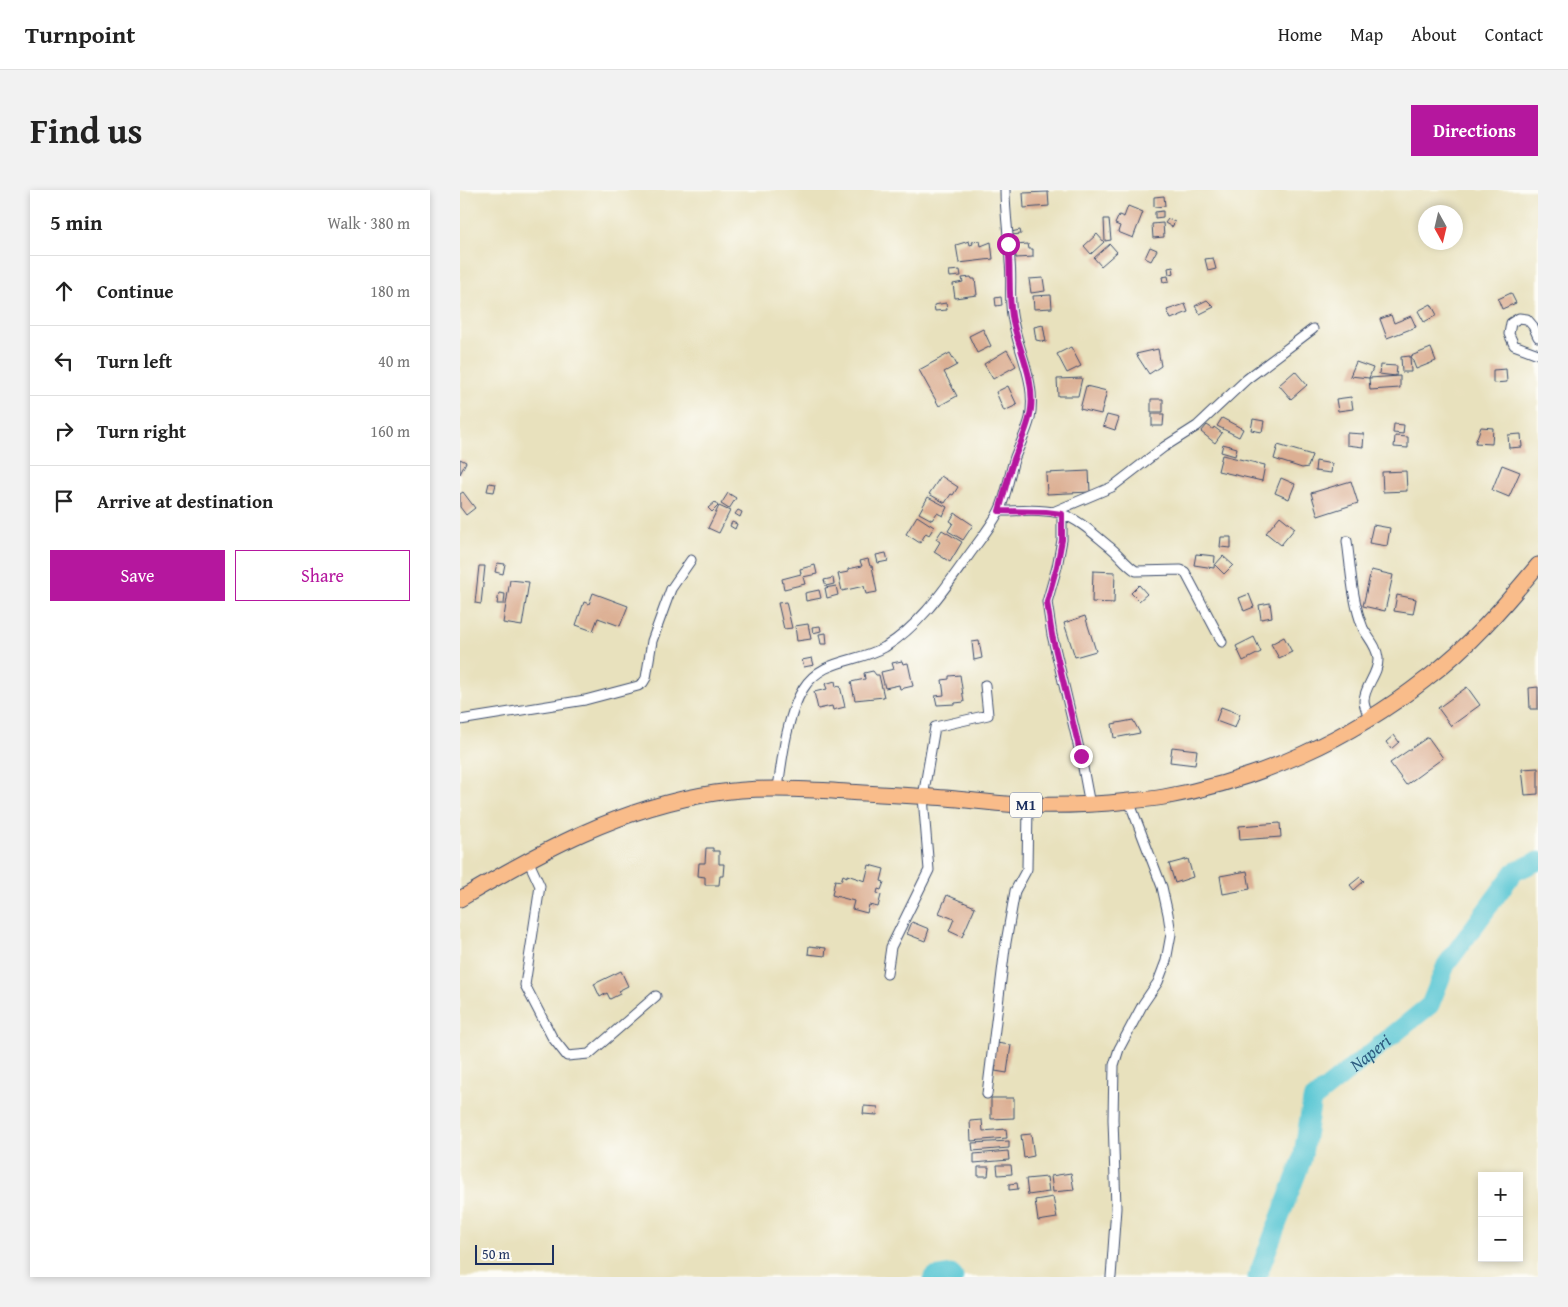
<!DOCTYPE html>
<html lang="en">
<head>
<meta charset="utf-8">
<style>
  :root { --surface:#fff; --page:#f2f2f2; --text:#222; --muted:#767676; --line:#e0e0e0; --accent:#b5179e }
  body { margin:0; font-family:"Gentium Book Plus",serif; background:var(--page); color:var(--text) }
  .controls { position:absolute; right:15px; bottom:15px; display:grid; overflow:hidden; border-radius:0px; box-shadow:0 2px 8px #0003 }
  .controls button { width:45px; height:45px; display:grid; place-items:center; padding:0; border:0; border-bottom:1px solid var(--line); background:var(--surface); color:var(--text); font:25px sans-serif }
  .compass { position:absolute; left:958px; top:15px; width:45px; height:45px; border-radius:50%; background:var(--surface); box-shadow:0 2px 8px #0003; rotate:172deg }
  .scale { position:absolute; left:15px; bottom:12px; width:79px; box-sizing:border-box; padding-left:5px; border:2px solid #1b2f5e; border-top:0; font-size:14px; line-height:18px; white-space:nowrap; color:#1b2f5e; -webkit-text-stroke:4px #fdfcf7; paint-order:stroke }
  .stop { position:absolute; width:15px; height:15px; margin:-11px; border:4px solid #b5179e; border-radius:50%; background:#fff }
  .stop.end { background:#b5179e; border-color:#fff; box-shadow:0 1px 5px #0008 }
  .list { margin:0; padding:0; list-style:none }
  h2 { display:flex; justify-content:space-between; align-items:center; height:65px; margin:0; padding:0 20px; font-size:21px }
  h2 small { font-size:16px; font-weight:400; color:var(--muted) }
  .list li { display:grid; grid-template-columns:32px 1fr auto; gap:15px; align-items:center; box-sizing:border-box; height:70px; padding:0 20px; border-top:1px solid var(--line) }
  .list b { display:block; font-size:19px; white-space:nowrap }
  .list em { font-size:16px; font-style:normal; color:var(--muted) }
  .actions { display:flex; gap:10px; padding:15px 20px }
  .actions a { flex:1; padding:11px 0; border:1px solid var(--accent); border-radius:0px; text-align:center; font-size:18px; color:var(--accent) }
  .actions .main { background:var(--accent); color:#fff }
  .icon { flex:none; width:28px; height:28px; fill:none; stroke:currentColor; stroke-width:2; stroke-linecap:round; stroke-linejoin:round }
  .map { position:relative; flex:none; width:1078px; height:1087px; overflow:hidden; border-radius:0px }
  header { display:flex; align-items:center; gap:30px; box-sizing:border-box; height:70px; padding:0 25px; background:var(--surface); border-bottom:1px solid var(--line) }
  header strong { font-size:24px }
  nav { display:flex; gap:28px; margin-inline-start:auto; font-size:18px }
  .intro { display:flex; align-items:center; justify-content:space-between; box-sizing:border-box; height:120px; padding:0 30px }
  h1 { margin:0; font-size:35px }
  .button { padding:12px 22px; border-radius:0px; background:var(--accent); color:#fff; font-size:18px; font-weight:700 }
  main { display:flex; gap:30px; padding:0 30px }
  aside { flex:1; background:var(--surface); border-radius:0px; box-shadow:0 2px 8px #0003 }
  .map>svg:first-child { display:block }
</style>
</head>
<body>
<header>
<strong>Turnpoint</strong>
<nav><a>Home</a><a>Map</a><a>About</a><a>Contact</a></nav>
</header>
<div class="intro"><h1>Find us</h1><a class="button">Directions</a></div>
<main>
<aside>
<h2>5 min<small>Walk · 380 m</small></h2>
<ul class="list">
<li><svg class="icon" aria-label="ahead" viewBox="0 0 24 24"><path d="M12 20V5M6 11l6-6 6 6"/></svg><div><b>Continue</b></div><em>180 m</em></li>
<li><svg class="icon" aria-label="left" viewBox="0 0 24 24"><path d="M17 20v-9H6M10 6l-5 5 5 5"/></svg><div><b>Turn left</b></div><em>40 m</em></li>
<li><svg class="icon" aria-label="right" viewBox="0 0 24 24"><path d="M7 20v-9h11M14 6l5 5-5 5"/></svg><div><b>Turn right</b></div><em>160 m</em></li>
<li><svg class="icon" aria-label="arrive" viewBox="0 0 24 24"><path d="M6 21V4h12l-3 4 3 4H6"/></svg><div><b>Arrive at destination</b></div></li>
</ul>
<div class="actions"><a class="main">Save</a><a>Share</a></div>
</aside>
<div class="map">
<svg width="1078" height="1087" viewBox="0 0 1078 1087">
  <rect width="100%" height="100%" fill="#fdfcf7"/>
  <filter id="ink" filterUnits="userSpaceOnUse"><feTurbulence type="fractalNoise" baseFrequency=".02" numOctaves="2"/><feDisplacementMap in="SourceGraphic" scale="10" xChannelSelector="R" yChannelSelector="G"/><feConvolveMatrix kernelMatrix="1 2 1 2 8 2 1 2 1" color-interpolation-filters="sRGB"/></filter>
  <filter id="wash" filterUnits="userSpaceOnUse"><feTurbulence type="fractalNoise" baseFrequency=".0096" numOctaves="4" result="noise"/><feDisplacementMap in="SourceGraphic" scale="20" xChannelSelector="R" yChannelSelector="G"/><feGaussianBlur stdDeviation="1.12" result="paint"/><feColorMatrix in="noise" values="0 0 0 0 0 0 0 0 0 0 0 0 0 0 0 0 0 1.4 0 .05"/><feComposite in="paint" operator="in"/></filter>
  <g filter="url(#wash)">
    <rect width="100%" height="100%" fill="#e8e1bd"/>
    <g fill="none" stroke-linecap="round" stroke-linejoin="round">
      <!-- river -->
      <g stroke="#5bc7d4" stroke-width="19">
        <path d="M473,1087L491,1084L494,1087"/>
        <path id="s1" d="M797,1087L842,970L852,910L970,815L986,775L1054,682L1078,671"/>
      </g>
    </g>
    <g id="blocks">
      <!-- building -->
      <path fill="#dcaf93" d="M588,2L589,16L564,18L563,3Z
        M704,6L705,16L694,17V7Z
        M668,16L683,22L673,48L658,42L660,36L655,34L659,25L664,27Z
        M703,21V27L695,28V22Z
        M644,29H649L651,50L645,51Z
        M708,29L715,32L712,37L705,33Z
        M703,33L704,47L693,48L692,34Z
        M560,40L561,44L551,45V42Z
        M637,44L644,52L631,64L624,56Z
        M509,51L510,55L513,54L512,52L520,51L521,56L531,52L533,69L499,73L496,55Z
        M568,54L569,59H573V67L556,68L555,55Z
        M650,54L657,62L641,76L634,68Z
        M690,57L697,60L691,71L685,68Z
        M753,68L756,79L748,81L745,69Z
        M713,77L714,83L709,84L708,78Z
        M500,80L501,86L490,87L489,81Z
        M708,86L709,91L703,92L702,87Z
        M511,87L512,89H515L517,105L495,108L493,94L503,92L502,88Z
        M583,88L585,101L571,103L569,89Z
        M1051,103L1056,113L1042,119L1038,109Z
        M591,105L592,118L574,119L573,106Z
        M541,107L542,115L536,116L535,108Z
        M747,110L754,117L740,124L735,116Z
        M486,113L487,120L475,121L474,115Z
        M725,114L728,122L711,129L707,120Z
        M971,114L977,125L964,132L958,121Z
        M931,125L934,133L951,126L956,137L927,148L920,129Z
        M583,135L586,152L576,150L574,137Z
        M523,139L531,156L517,163L509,146Z
        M611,157L621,176L607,183L597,164Z
        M971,158L976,171L956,179L951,166Z
        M698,159L701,176L689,184L676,164Z
        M547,160L556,176L533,189L524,174Z
        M490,163L497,175L484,182L497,206L479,216L459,180Z
        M950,166L951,182H942L941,167Z
        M896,172L913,178L909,188L890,186Z
        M920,175L937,176L936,186L919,184Z
        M1046,179L1047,192L1033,193V180Z
        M835,181L847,195L831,209L819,195Z
        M940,186V198L910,200L909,188Z
        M622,188L618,206H598L597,189Z
        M548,196L557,215L544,221L536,202Z
        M626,196L647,201L641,224L620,219Z
        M891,207L893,219L878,221L876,209Z
        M691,209H703V222H691Z
        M692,224H704L703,236H692Z
        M647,225L659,228L655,240L643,236Z
        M762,228L783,239L779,247L757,236Z
        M793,229L804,231L802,242L791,240Z
        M934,234L944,235L943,244L933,243Z
        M747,235L753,239L754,237L762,243L755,253L741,242Z
        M1021,237L1033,238L1032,254L1015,253Z
        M887,243L904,244L903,257L887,255Z
        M1061,244L1062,257L1049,258L1048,245Z
        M935,246L948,247V258L934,257Z
        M763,254L777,258L775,266L761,262Z
        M818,255L852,265L848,277L842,278L814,269Z
        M762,265L805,275L802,291L758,281Z
        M0,269L6,272L0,284Z
        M856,271L872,274L871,283L855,281Z
        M1042,275L1060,282L1049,307L1032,300Z
        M629,281L630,302L587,304L586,283Z
        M946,281L947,301L923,302L922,282Z
        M481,286L498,297L493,305L491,304L485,313L469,304Z
        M821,288L835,294L829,309L815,303Z
        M891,291L898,313L858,326L851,303Z
        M29,293L36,294L34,302L27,301Z
        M3,302L15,318L6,325L0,317V304Z
        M268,303L276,308L269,319L261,314Z
        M468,307L487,317L483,326L477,323L472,330L459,323Z
        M255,312L258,316L252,322L248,318Z
        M259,316L270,321L259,343L248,338Z
        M278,320L282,322L280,327L275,324Z
        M495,323L513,335L503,350L488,341L493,333L490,331Z
        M457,326L474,337L469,345L466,343L460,353L446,344Z
        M820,326L835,338L821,355L806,343Z
        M272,332L277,334L275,339L270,336Z
        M913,335L930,338L927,356L909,353Z
        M482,340L502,352L490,372L474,362L480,352L476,349Z
        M761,347H771V358L760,357Z
        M426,363L428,371L418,373L416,365Z
        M736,364L755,366L754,378L734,375Z
        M763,366L773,375L764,384L755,375Z
        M408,369L410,376H412L417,402L406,404L404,396L382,401L378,384L388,382V379L402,376L400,371Z
        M37,373L45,374L43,384L35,382Z
        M355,375L357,384L343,387L345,394L324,399L322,389L341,384L340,379Z
        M19,376H25L21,414L15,413Z
        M911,380L933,385L925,421L903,416Z
        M633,381L655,382L654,413L632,412Z
        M373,388L374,394L366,396L364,390Z
        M50,390L69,392L62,436L43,433Z
        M679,395L687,404L679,411L671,403Z
        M376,396L378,405L367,408L365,398Z
        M359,400L361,408L346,411L345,403Z
        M39,403L45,404L44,414H37Z
        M133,403L168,416L160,436L138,428L133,441L116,435L124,412L129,414Z
        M789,404L794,417L784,421L779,408Z
        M937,405L956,409L953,424L934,421Z
        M326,412L332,438L324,439L318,413Z
        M810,413L812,427L801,429L799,415Z
        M625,426L636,461L615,467L604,433Z
        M348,434L351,449L337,451L335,436Z
        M360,436L361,441L353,443L352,437Z
        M366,443L367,454H361L359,444Z
        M794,447L801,462L783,471L776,456Z
        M824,447L832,462L819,468L811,454Z
        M519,451L522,468L514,470L512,452Z
        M352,468L354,475L344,477L342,470Z
        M442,471L443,474L448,473L453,496L440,499L439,495L425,498L421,482L434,479L432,473Z
        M413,481L416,485H419L424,507L395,510L391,492L405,489L404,483Z
        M500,485L504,512L495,513V514L477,515L475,506L484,505L482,490L489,489V486Z
        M375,491L376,497L380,496L385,517L373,520L372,516L358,519L354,502L367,499L365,494Z
        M1007,497L1020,515L991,536L978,518Z
        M1078,497V519H1070L1069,498Z
        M761,517L780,524L775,538L756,531Z
        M673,530L680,543L654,548L652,534Z
        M934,545L939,552L931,559L926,552Z
        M968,547L983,568L946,595L930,573Z
        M712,557L737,560L735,575L710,572Z
        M1078,578V604L1065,605L1062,579Z
        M820,633L821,647L780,650L779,636Z
        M246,658H253V661H259V674H264L263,686H260L259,695H245V687L238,686L239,673H245Z
        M728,669L733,687L715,693L709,674Z
        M409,675L424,679L421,691L424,692L421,700L418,699L417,703L421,705L418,717L409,715L407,723L392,719L394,711L372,705L375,690L381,691L383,685L387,687V685L405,691Z
        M787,681L790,699L763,704L760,686Z
        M900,687L904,691L894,700L890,695Z
        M487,705L515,717L502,747L489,741L494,729L479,723Z
        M452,732L469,739L465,751L447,744Z
        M349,756L366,758L365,766L348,764Z
        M161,781L168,796L158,801L160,804L150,809L147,803L140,807L134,794Z
        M536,853L551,855L547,883L535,881L536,875L533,874Z
        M531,908H554V928L531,929Z
        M404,916L418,917L417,925L403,924Z
        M522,930L523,941L546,939L547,948L511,951L510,931Z
        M571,944L574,966L564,968L561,945Z
        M549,951V958L513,961L512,953Z
        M548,961L549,970L514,973V964Z
        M537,975H551L552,984L538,985Z
        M518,977H529L528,986H518Z
        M611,983L614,1000L593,1002L591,986Z
        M587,987L589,1002L568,1005L566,989Z
        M557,993L558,999L549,1000V994Z
        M593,1007L597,1028L578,1031L575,1010Z"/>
    </g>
  </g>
  <g filter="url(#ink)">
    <use href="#blocks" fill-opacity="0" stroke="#3a4a6c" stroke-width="1"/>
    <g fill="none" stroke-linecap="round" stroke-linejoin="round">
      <!-- minor casing -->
      <g stroke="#3a4a6c" stroke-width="11">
        <path id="minor" d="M1078,147L1073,136L1067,129L1059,128L1051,133L1049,144L1054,155L1078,164
          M539,321C559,321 583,318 602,324C620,330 636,346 650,357C659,364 666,375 676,381L721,380L725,382L762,452
          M593,322L652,297L704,257L737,236L787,189L853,139
          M602,324V350L597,377L587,412L592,445L621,567L630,615
          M887,351C891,379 892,411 903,438C908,448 917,456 918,468C919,484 904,496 904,511C904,517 908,524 910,530
          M0,530L125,510L178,496L183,493L186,488L192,451L211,399L231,370
          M318,598C322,569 327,525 343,499C362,468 397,473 425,457C461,435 485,398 509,365C519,351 531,337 539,321C547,305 549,284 555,267C560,254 567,241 570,228C577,190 557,161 552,125C549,107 552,89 550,72C549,48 545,24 545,0
          M68,670L80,696L65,795L92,847L107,866L129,864L196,806
          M427,784L431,757L469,680L463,607L475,537L528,525L525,495
          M527,904L545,758L555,701L567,679L568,615
          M651,1087L656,1018L653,929L654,875L659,859L683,814L698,792L706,771L711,744L708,724L702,697L669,611"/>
      </g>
      <!-- trunk casing -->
      <g stroke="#3a4a6c" stroke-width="17">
        <path id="trunk" d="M0,709C81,661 161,617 255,603C295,597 334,599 373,601C411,604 448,605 486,608C511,610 537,614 563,615C598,616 633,615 669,611C681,610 693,609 704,607C800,590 890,549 966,489C1009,457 1044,416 1078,375"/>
      </g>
      <!-- minor -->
      <use href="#minor" stroke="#fff" stroke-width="9"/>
      <!-- trunk -->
      <use href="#trunk" stroke="#f9bc8a" stroke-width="15"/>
    </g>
  </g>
  <g fill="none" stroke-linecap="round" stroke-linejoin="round" filter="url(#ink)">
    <!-- route -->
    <path stroke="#b5179e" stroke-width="6" d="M548,54C551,78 548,102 552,126C557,157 575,186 571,219C569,236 560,253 554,269C548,286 544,304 539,321L586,322L602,324V350L597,376L587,412L592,445L621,566"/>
  </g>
  <g text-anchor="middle" stroke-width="4.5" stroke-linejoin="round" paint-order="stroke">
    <!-- shield labels -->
    <rect fill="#fdfcf7" stroke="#5f6c8c" stroke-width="1" x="550" y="602.5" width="32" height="25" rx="4"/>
    <g font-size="15" font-weight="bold" fill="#1b2f5e">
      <text x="566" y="620">M1</text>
    </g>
    <!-- water labels -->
    <g font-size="18" font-style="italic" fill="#2e5d81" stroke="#fdfcf7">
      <text dy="6" stroke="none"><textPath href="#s1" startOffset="261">Naperi</textPath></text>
    </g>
  </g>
</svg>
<div class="controls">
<button>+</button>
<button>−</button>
</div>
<svg class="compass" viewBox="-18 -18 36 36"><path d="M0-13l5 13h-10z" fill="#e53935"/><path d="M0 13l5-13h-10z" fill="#767676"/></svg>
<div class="scale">50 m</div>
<div class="stop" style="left:548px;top:54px"></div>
<div class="stop end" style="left:621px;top:566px"></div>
</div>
</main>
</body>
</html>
